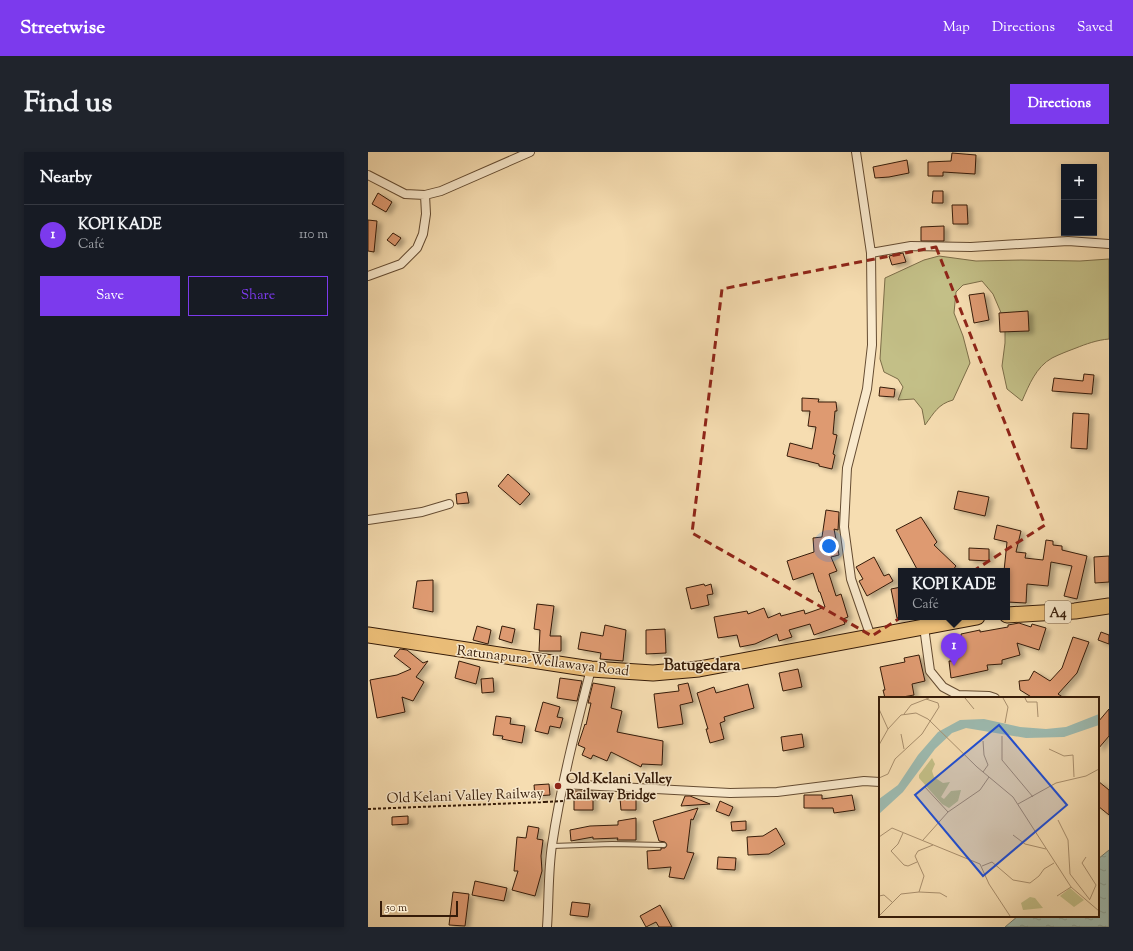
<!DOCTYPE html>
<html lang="en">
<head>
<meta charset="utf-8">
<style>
  :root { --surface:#171b24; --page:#20242c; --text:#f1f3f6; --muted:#9ea1a6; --line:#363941; --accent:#7c3aed }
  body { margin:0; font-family:"Sorts Mill Goudy",serif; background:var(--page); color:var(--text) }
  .controls { position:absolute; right:12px; top:12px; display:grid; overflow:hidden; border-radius:0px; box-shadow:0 2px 6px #0003 }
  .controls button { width:36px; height:36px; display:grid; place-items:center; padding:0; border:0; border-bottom:1px solid var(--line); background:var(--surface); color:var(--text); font:20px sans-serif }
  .scale { position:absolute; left:12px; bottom:10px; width:78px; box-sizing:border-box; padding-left:4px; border:2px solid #351b08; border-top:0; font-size:11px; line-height:14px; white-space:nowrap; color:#351b08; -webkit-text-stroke:3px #f9e9cc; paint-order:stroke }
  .you { position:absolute; left:461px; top:394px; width:14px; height:14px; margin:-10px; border:3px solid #fff; border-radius:50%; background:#1a73e8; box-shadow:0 0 0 6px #1a73e833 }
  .badge { display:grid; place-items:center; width:26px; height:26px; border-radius:50%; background:var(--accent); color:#fff; font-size:13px; font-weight:700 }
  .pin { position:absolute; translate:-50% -33px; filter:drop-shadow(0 1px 2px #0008) }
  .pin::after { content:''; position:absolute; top:21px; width:14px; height:12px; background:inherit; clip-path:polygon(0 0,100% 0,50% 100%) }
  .popup { position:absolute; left:530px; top:416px; width:112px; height:52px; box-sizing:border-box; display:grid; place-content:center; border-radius:0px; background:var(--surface); filter:drop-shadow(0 1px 3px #0005); font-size:13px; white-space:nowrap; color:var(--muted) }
  .popup b { font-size:15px; color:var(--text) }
  .popup::after { content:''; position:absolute; left:50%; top:100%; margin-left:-8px; border:8px solid transparent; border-top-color:var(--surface) }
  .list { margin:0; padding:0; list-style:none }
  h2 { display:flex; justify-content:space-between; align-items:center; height:52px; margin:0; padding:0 16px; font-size:17px }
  h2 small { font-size:13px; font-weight:400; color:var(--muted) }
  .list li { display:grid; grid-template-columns:26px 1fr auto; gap:12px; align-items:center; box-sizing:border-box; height:60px; padding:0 16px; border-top:1px solid var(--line) }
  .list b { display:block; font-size:15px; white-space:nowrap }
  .list p { margin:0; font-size:13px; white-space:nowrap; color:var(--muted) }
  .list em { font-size:13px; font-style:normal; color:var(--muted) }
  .actions { display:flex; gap:8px; padding:12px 16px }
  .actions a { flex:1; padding:9px 0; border:1px solid var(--accent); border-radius:0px; text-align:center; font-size:14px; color:var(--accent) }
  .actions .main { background:var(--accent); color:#fff }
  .map { position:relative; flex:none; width:741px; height:775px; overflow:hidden; border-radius:0px }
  header { display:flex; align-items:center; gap:24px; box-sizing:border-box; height:56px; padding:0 20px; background:var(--accent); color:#fff }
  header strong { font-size:19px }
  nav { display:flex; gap:22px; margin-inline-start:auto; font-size:14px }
  .intro { display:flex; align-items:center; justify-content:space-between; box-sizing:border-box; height:96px; padding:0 24px }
  h1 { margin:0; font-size:28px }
  .button { padding:10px 18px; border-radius:0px; background:var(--accent); color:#fff; font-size:14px; font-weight:700 }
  main { display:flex; gap:24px; padding:0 24px }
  aside { flex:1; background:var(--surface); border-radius:0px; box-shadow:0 2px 6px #0003 }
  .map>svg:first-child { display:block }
</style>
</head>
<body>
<header>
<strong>Streetwise</strong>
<nav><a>Map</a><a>Directions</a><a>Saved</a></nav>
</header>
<div class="intro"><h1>Find us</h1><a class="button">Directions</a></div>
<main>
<aside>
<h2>Nearby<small></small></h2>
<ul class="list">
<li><span class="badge">1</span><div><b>KOPI KADE</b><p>Café</p></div><em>110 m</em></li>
</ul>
<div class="actions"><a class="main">Save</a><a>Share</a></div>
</aside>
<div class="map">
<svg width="741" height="775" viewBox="0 0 741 775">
  <defs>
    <pattern id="water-ripples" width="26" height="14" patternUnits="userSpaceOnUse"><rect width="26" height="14" fill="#9dbbb1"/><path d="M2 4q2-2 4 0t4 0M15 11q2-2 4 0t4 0" fill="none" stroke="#88a097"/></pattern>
    <filter id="shadow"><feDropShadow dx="4.5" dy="2.5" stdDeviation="2" flood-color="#0004"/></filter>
  </defs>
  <rect width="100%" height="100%" fill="#f6ddb1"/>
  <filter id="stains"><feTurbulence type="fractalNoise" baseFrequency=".005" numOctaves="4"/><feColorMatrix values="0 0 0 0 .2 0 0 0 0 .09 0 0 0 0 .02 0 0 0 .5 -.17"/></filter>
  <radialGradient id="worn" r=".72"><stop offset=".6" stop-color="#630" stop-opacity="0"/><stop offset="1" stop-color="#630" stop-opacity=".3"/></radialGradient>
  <!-- green -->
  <path fill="#c3bf87" stroke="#7c6d48" d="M571,104L608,109L653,108L712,109L741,107V187C729,188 718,192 708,196C700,199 692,202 684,206C668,215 661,233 654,249L639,237L634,214L637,191V170L625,142L614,129L595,133L588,140L586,161L595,184L602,211L585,248C570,252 566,261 557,273L554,257L546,247L530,248L535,235L530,227L516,220L512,207L517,126L556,108Z"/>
  <!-- water -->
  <path fill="url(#water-ripples)" stroke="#737b6d" d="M741,698V775H637L650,764H730V707Z"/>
  <!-- building -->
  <path fill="#de9a71" stroke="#351b08" filter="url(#shadow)" d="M584,1L608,3L607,22L575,20V24H560V10L583,9Z
    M539,8L541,21L521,25L507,26L505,15Z
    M565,39H575V51H564Z
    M10,41L24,50L18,60L4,52Z
    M584,53H599L600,72H585Z
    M0,68L9,69L6,100L0,99Z
    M576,74V89H553V75Z
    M25,81L33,86L27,94L19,88Z
    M535,101L538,110L524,113L521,104Z
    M616,141L621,168L606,171L601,143Z
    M660,159L661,179L632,180L631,161Z
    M716,222L726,223L724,242L684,239L686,226L715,229Z
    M512,235L527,237L526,245L511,244Z
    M434,246L451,247L450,250H468L469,259H467L465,282L469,283L465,302L467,303L464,317L451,314V312L419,304L422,291L444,297L448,275L440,274L442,259H434Z
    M705,261L721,262L719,297L703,296Z
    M140,322L162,342L152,353L130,334Z
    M590,339L621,345L617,364L586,357Z
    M99,340L101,351L89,352L88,342Z
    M458,358L471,360L470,378L466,377L471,403L463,405L469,419L461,422L468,444L473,442L480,465L475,467L477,472L446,483L442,472L421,478L424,485L411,489L409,482L387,492L372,495L369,483L350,486L346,465L379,459L380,462L396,456L400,466L412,461L413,464L436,458L437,462L457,455L452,440H451L445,421L425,428L419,409L446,400L445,386L454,385Z
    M553,365L569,390L566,393L588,414L584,419H550L528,378Z
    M629,373L653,379L648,400L658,401L657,406L675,408L678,388L685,389V393L694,394V398L719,404L709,447L696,444L704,414L683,410L680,434L659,432L658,451L639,450L640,419H636L639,390L626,387Z
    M601,396L621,397V409L601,408Z
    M741,404V430L727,431L726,405Z
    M506,405L516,424L521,422L525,429L499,444L491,429L495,427L488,415Z
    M65,428V460L45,456L49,429Z
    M336,432L337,434L343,432L345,442L339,443L341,453L323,457L318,436Z
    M533,435V465L529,466L523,437Z
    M169,452L186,454L182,484H193V499H171L172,478L166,477Z
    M651,471L663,475L664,472L678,476L671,498L649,491L652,503L634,508V512L619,513L620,518L583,526L581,509H584L582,497L595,495L593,482L612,478V480L640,475V473Z
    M237,473L258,478L255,509L232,507L233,501L210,497L213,480L235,484Z
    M109,474L123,478L120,492L105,488Z
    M134,474L147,477L144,491L131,487Z
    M297,477L298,501L278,502V478Z
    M733,480L741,483V492L730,488Z
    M705,485L721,490L709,521L690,542L696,546H665L652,538L651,529L661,528L666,519L682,529L694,516Z
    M32,497L39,498L55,511L60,509L48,525L56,530L45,549L34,545L37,560L9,566L2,528L29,523L43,517L26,504Z
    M551,503L557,529L544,532L546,543L529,546H517L515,538H517L512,515L537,510L536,506Z
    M91,509L112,515L108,532L87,526Z
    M430,517L434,535L415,539L411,521Z
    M125,526L126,540L114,541L113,527Z
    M192,526L214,529L209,549L189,546Z
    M225,531L247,535L243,556L254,559L249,580L295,589L294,613L274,612L273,615L243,600L239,609L225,603L223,607L214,603L217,596L210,593L217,572L218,573L223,551H220Z
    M320,531L325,550L312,553L315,572L290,576L286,542L311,539L310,533Z
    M380,532L386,556L356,565L357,569L352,571L356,587L342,591L338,577H340L329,541L346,535L348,541Z
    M175,550L192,555L189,565L195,566L192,576L182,574L180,582L167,579Z
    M741,557V584L730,597V570Z
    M128,564L143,566L142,572L157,574L154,591L134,587L135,584L125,583Z
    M434,582L436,595L415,599L413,585Z
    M730,629L741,638V663L730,654Z
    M181,632L182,643L167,644L166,633Z
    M206,639H225V658H206Z
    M436,643H454V647L484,643L487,658L466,661L465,656H436Z
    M317,644H322L342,652L313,654Z
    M268,645V658H253L252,646Z
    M352,649L365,655L361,664L348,659Z
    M330,656L325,668L323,667L319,700L326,701L316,727L301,725L303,715L280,717L279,699L293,698V696H297L299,693L297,690L291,689L285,669Z
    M40,664V672L24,673V665Z
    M268,666V688H249L250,686L225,687V685L203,689L202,678L222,674L250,673V669Z
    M378,669V678L364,679L363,670Z
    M160,674L171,676L169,687L175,688L173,704L174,719L167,744L144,738L150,719H146L149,685L158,686Z
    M408,676L417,692L401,702L380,703L379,685L395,684Z
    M350,705L368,706L367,718L349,717Z
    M107,729L139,736L136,749L104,743Z
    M85,740L101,742L97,774L81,773Z
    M204,750L222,752L220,765L202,763Z
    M292,753L304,775H291L288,770L278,775L272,764Z"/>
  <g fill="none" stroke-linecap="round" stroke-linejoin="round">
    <!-- lane casing -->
    <g stroke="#654c32" stroke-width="6">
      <path id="lane" d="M184,694L244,692L296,693"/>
    </g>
    <!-- street casing -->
    <g stroke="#654c32" stroke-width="10">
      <path id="street" d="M488,0L503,101L504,193L499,237L479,316L476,375L483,427L503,485
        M0,23L37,42L57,43L73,39L162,0
        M503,101L543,94L603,95L700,89L741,92
        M0,124L33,112L49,96L55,82L58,62L57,43
        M0,368L54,360L81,352
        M556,475L562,519L575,535L590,543L621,544L627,546
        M195,632L362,641L409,640L496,629L512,630
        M179,775C181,748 180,720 184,693C193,633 208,575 223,517"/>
    </g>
    <!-- highway casing -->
    <g stroke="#351b08" stroke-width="17">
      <path id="highway" d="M639,463L707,459L741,454
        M0,483L223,517L285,521L331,517L609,465"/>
    </g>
    <!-- path -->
    <path stroke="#351b08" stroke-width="2" stroke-dasharray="3 2" stroke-linecap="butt" d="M0,657L177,650"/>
    <!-- lane -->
    <use href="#lane" stroke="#f9e9cc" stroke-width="4"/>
    <!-- street -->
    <use href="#street" stroke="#f9e9cc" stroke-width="8"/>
    <!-- highway -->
    <use href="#highway" stroke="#ebbe78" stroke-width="15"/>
    <!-- path-bridge -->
    <path stroke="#351b08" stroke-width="2" stroke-dasharray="3 2" stroke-linecap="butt" d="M177,650L195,649"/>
  </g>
  <!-- marked area -->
  <path fill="none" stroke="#8f2418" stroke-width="3" stroke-dasharray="8 5" stroke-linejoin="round" d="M568,95L677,373L504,484L324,381L354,137Z"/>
  <!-- markers -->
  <circle fill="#8f2418" stroke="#f9e9cc" stroke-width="1.5" cx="190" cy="634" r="4"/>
  <g text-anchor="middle" stroke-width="3" stroke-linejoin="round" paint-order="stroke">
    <!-- shield labels -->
    <rect fill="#f9e9cc" stroke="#705943" stroke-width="1" x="677" y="449" width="26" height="22" rx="3"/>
    <g font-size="13" font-weight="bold" fill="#351b08">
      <text x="690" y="465">A4</text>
    </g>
    <!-- street labels -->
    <g font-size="14" fill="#351b08" stroke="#f9e9cc">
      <text transform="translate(175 508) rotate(7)" y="5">Ratunapura-Wellawaya Road</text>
      <text transform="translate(97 643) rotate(-2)" y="5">Old Kelani Valley Railway</text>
    </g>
    <!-- poi labels -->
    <g font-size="14" font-weight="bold" fill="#351b08" stroke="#f9e9cc" text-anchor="start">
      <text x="198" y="631">Old Kelani Valley<tspan x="198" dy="16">Railway Bridge</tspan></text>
    </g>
    <!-- quarter labels -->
    <g font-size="16" font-weight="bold" fill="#351b08" stroke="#f9e9cc">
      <text x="334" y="518">Batugedara</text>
    </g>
  </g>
  <!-- overview -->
  <g transform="translate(511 545)">
    <rect width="220" height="220" fill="#f6ddb1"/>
    <path d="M53,61L56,67L53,74L55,80L64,86L71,85L62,100L65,102L72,94L82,93L79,104L70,111L63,107L40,81V78Z" fill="#c3bf87"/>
    <path d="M191,191L205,203L195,210L181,199ZM151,200L156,201L164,211L144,213L142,206Z" fill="#c3bf87"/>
    <path d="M220,17V28L185,40L147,41L87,31L73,36L56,52L24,95L0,117V102L19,88L39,58L59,35L81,23L105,22L141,30L167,32L187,30Z" fill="#9dbbb1"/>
    <path fill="none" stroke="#a98f6d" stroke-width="1" d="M86,1L95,12M124,1L129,10L126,26M146,1L148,5H158L159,20M0,12L9,32M25,17L32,8L50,1M22,37L25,52M123,39V63L154,100M104,44L105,58L109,68L104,75M0,48L9,32L22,18L37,16L49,22L98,70L134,100L192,190L220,214M170,52L185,59L194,58L195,80M0,81L9,77L16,62L43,37L60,10L59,6L47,2M45,89L69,115M139,107L177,86L207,79L220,72M179,123L189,143L191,177L211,203M24,136L19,147L12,154L25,168L29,169L38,165M134,138L146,147L167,152M0,140L13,131L101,167L110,187L131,219M44,143L69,115L101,93L110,80M207,160L203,166L217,188L211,202M103,169L113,165L134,183L151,186L160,179L165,172L175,166M40,195L61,196L68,200M0,199L5,198L13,205M178,199L192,190M0,219L22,197L40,195L45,179L36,159L39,154L54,148"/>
    <path fill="#1d4ed8" fill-opacity="0.15" stroke="#1d4ed8" stroke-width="2" d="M120,28L188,108L104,179L36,98Z"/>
    <rect width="220" height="220" fill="none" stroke="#351b08" stroke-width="2"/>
  </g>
  <rect width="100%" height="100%" filter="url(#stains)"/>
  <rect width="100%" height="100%" fill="url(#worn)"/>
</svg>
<div class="controls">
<button>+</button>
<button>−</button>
</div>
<div class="scale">50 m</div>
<div class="you"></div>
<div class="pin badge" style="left:586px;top:514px">1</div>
<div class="popup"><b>KOPI KADE</b>Café</div>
</div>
</main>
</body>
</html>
